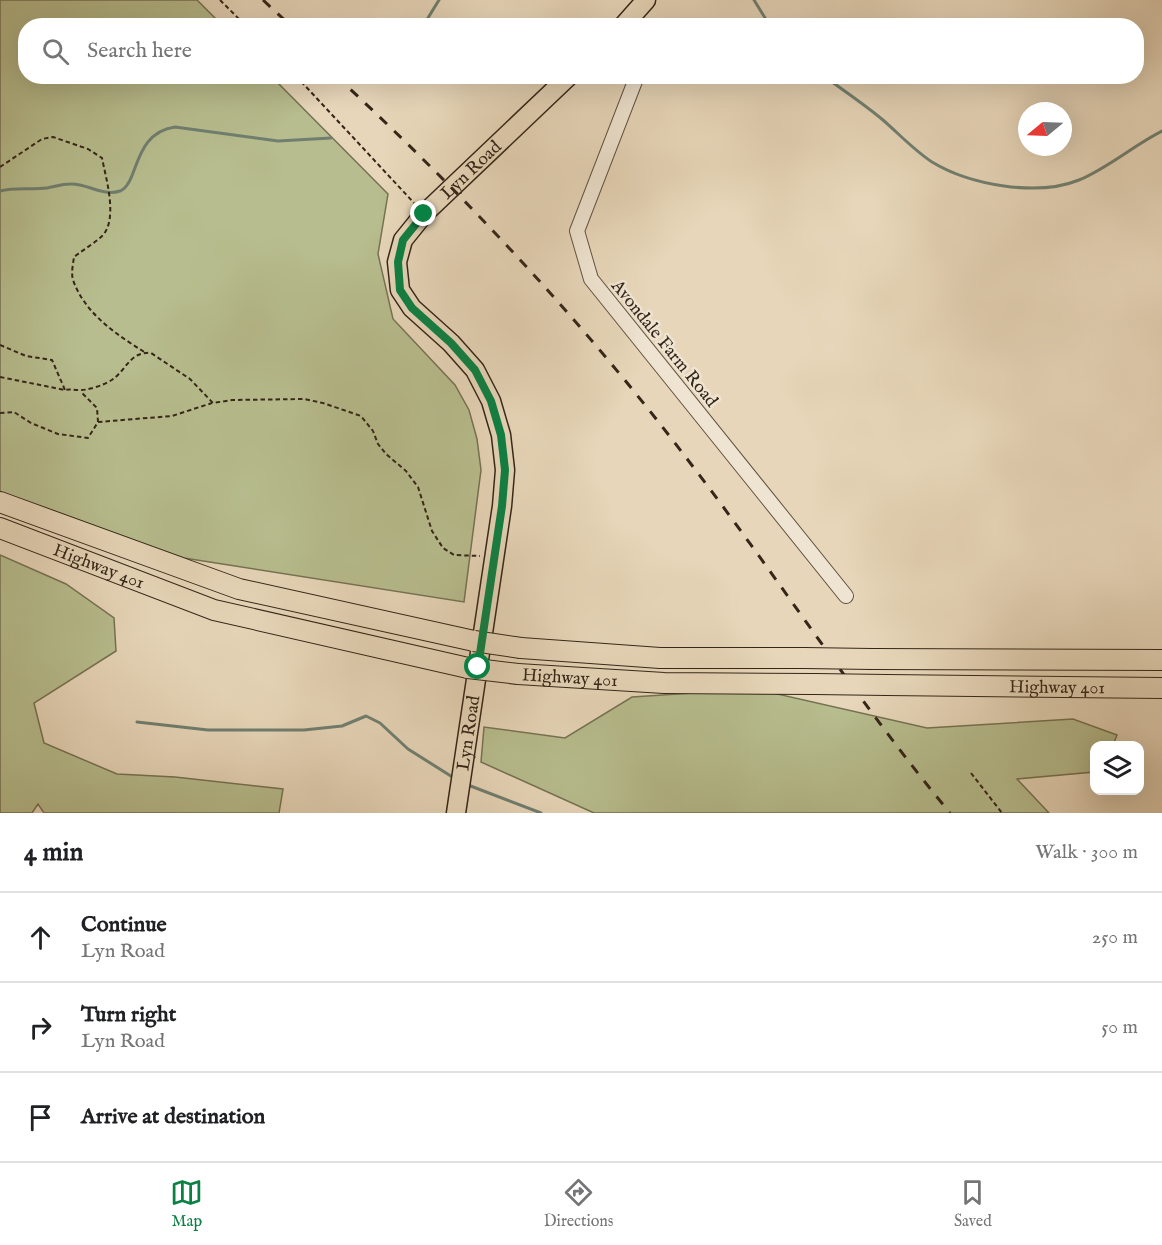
<!DOCTYPE html>
<html lang="en">
<head>
<meta charset="utf-8">
<style>
  :root { --surface:#fff; --page:#f6f6f6; --text:#202124; --muted:#757577; --line:#e0e0e0; --accent:#0b8043 }
  body { margin:0; font-family:"IM FELL English",serif; background:var(--page); color:var(--text) }
  .controls { position:absolute; right:18px; bottom:18px; display:grid; overflow:hidden; border-radius:12px; box-shadow:0 6px 24px #0002 }
  .controls button { width:54px; height:54px; display:grid; place-items:center; padding:0; border:0; border-bottom:2px solid var(--line); background:var(--surface); color:var(--text); font:30px sans-serif }
  .compass { position:absolute; left:1018px; top:102px; width:54px; height:54px; border-radius:50%; background:var(--surface); box-shadow:0 6px 24px #0002; rotate:251deg }
  .stop { position:absolute; width:18px; height:18px; margin:-14px; border:4px solid #0b8043; border-radius:50%; background:#fff }
  .stop.end { background:#0b8043; border-color:#fff; box-shadow:0 2px 6px #0008 }
  .list { margin:0; padding:0; list-style:none }
  h2 { display:flex; justify-content:space-between; align-items:center; height:78px; margin:0; padding:0 24px; font-size:26px }
  h2 small { font-size:20px; font-weight:400; color:var(--muted) }
  .list li { display:grid; grid-template-columns:39px 1fr auto; gap:18px; align-items:center; box-sizing:border-box; height:90px; padding:0 24px; border-top:2px solid var(--line) }
  .list b { display:block; font-size:22px; white-space:nowrap }
  .list p { margin:0; font-size:20px; white-space:nowrap; color:var(--muted) }
  .list em { font-size:20px; font-style:normal; color:var(--muted) }
  .icon { flex:none; width:33px; height:33px; fill:none; stroke:currentColor; stroke-width:2; stroke-linecap:round; stroke-linejoin:round }
  .map { position:relative; flex:none; width:1162px; height:813px; overflow:hidden }
  .search { position:absolute; background:var(--surface); box-shadow:0 6px 24px #0002; left:18px; right:18px; top:18px; height:66px; display:flex; align-items:center; gap:15px; box-sizing:border-box; padding:0 21px; border-radius:24px; color:var(--muted); font-size:22px }
  .sheet { height:348px; background:var(--surface) }
  nav { display:flex; justify-content:space-around; align-items:center; box-sizing:border-box; height:84px; border-top:2px solid var(--line); background:var(--surface); font-size:16px; color:var(--muted) }
  nav a { display:grid; justify-items:center; gap:3px }
  nav .on { color:var(--accent) }
  .map>svg:first-child { display:block }
</style>
</head>
<body>
<div class="map">
<svg width="1162" height="813" viewBox="0 0 1162 813">
  <rect width="100%" height="100%" fill="#e7d6b9"/>
  <filter id="stains"><feTurbulence type="fractalNoise" baseFrequency=".00333" numOctaves="4"/><feColorMatrix values="0 0 0 0 .2 0 0 0 0 .09 0 0 0 0 .02 0 0 0 .5 -.17"/></filter>
  <radialGradient id="worn" r=".72"><stop offset=".6" stop-color="#630" stop-opacity="0"/><stop offset="1" stop-color="#630" stop-opacity=".3"/></radialGradient>
  <!-- green -->
  <path fill="#b7bd8e" stroke="#767253" stroke-width="1.5" d="M0,0H197L222,25L26,26V76L272,77L388,194L378,254L393,319L455,385L469,410L477,439L481,470L464,602L184,558L0,492Z
    M0,555L66,584L114,618L116,651L34,703L44,743L117,774L175,777L283,789L279,813H44L38,804L32,813H0Z
    M755,689L927,728L1073,719L1117,735L1113,745L1094,746V772L1017,779L1049,813H594L481,762L484,727L565,738L632,697Z"/>
  <g fill="none" stroke-linecap="round" stroke-linejoin="round">
    <!-- stream -->
    <path stroke="#707f70" stroke-width="3" d="M754,0L770,26
      M423,26L439,0
      M824,76C844,91 864,104 883,120C899,134 915,151 932,162C970,185 1037,197 1079,180C1108,168 1134,145 1162,131
      M380,81L384,76
      M0,191C15,187 31,190 47,188C54,187 62,184 70,184C87,183 103,197 120,191C139,184 132,133 175,127L278,141L331,138
      M137,722L208,730H304L342,726L366,716L380,723L408,749L454,778
      M468,785L541,813"/>
    <!-- minor casing -->
    <g stroke="#615240" stroke-width="16">
      <path id="minor" d="M637,76L577,231L591,279L846,596"/>
    </g>
    <!-- major casing -->
    <g stroke="#342618" stroke-width="21">
      <g id="major">
        <path d="M623,26L646,0"/>
        <path id="s1" d="M456,813L502,506L505,470L501,435L491,401L475,370L451,343L412,308L400,290L397,262L403,240L424,214L569,76"/>
      </g>
    </g>
    <!-- highway casing -->
    <g stroke="#342618" stroke-width="22">
      <g id="highway">
        <path d="M0,502L239,589L474,641"/>
        <path id="s2" d="M0,528L214,610L468,668"/>
        <path d="M521,648L660,658H804"/>
        <path d="M872,659L1162,660"/>
        <path id="s3" d="M518,674L664,683L815,684"/>
        <path id="s4" d="M887,685L1162,688"/>
      </g>
    </g>
    <!-- path -->
    <path stroke="#342618" stroke-width="2" stroke-dasharray="4.5 3" stroke-linecap="butt" d="M220,0L246,26
      M296,76L414,203
      M0,167L42,139L53,137L88,149L102,158C106,179 119,221 101,237C93,244 83,250 74,257C73,264 71,273 73,280C85,314 117,335 146,353
      M0,345L26,356L52,360L65,390
      M0,377L65,390C70,389 73,390 79,390C86,391 104,385 110,381C126,372 129,351 151,353L190,379L213,403L232,400L304,399L323,403L361,416L373,431L378,444L386,454L406,471L418,487L432,531L443,548L454,555L480,556
      M0,413L14,412L31,423L58,434L88,438L98,422L97,408L81,392
      M98,422L172,416L212,403
      M971,773L1002,813"/>
    <!-- minor -->
    <use href="#minor" stroke="#efe4d2" stroke-width="14"/>
    <!-- major -->
    <use href="#major" stroke="#e7d6b9" stroke-width="18"/>
    <!-- highway -->
    <use href="#highway" stroke="#e7d6b9" stroke-width="20"/>
    <!-- rail -->
    <path stroke="#342618" stroke-width="3" stroke-dasharray="10 10" stroke-linecap="butt" d="M263,0L291,26
      M336,76C467,197 587,326 694,468C781,582 859,703 950,813"/>
    <!-- highway-bridge casing -->
    <g stroke="#342618" stroke-width="22" stroke-linecap="butt">
      <path id="highway-bridge" d="M474,641L521,648
        M804,658L872,659
        M468,668L518,674
        M815,684L887,685"/>
    </g>
    <!-- highway-bridge -->
    <use href="#highway-bridge" stroke="#e7d6b9" stroke-width="20"/>
  </g>
  <g fill="none" stroke-linecap="round" stroke-linejoin="round">
    <!-- route -->
    <path stroke="#0b8043" stroke-width="8" d="M424,214L403,240L398,262L400,290L412,308L451,343L475,370L491,401L501,435L505,470L502,506L478,667"/>
  </g>
  <g text-anchor="middle" stroke-width="5" stroke-linejoin="round" paint-order="stroke">
    <!-- street labels -->
    <g font-size="18" fill="#342618" stroke="#efe4d2">
      <text dy="6" stroke="none"><textPath href="#s1" startOffset="711">Lyn Road</textPath></text>
      <text transform="translate(665 343) rotate(51)" y="6">Avondale Farm Road</text>
      <text dy="6" stroke="none"><textPath href="#s2" startOffset="106">Highway 401</textPath></text>
      <text dy="6" stroke="none"><textPath href="#s3" startOffset="52">Highway 401</textPath></text>
      <text dy="6" stroke="none"><textPath href="#s4" startOffset="170">Highway 401</textPath></text>
      <text dy="6" stroke="none"><textPath href="#s1" startOffset="81">Lyn Road</textPath></text>
    </g>
  </g>
  <rect width="100%" height="100%" filter="url(#stains)"/>
  <rect width="100%" height="100%" fill="url(#worn)"/>
</svg>
<div class="controls">
<button><svg class="icon" aria-label="layers" viewBox="0 0 24 24"><path d="M12 4l9 5-9 5-9-5zM3 14l9 5 9-5"/></svg></button>
</div>
<svg class="compass" viewBox="-18 -18 36 36"><path d="M0-13l5 13h-10z" fill="#e53935"/><path d="M0 13l5-13h-10z" fill="#757577"/></svg>
<div class="stop" style="left:478px;top:667px"></div>
<div class="stop end" style="left:424px;top:214px"></div>
<div class="search"><svg class="icon" aria-label="search" viewBox="0 0 24 24"><circle cx="10" cy="10" r="6"/><path d="M15 15l6 6"/></svg>Search here</div>
</div>
<section class="sheet">
<h2>4 min<small>Walk · 300 m</small></h2>
<ul class="list">
<li><svg class="icon" aria-label="ahead" viewBox="0 0 24 24"><path d="M12 20V5M6 11l6-6 6 6"/></svg><div><b>Continue</b><p>Lyn Road</p></div><em>250 m</em></li>
<li><svg class="icon" aria-label="right" viewBox="0 0 24 24"><path d="M7 20v-9h11M14 6l5 5-5 5"/></svg><div><b>Turn right</b><p>Lyn Road</p></div><em>50 m</em></li>
<li><svg class="icon" aria-label="arrive" viewBox="0 0 24 24"><path d="M6 21V4h12l-3 4 3 4H6"/></svg><div><b>Arrive at destination</b></div></li>
</ul>
</section>
<nav>
<a class="on"><svg class="icon" aria-label="map" viewBox="0 0 24 24"><path d="M3 6l6-2 6 2 6-2v14l-6 2-6-2-6 2zM9 4v14M15 6v14"/></svg>Map</a>
<a><svg class="icon" aria-label="directions" viewBox="0 0 24 24"><path d="M12 3l9 9-9 9-9-9zM9 14v-3h6M13 9l2 2-2 2"/></svg>Directions</a>
<a><svg class="icon" aria-label="saved" viewBox="0 0 24 24"><path d="M7 4h10v16l-5-4-5 4z"/></svg>Saved</a>
</nav>
</body>
</html>
